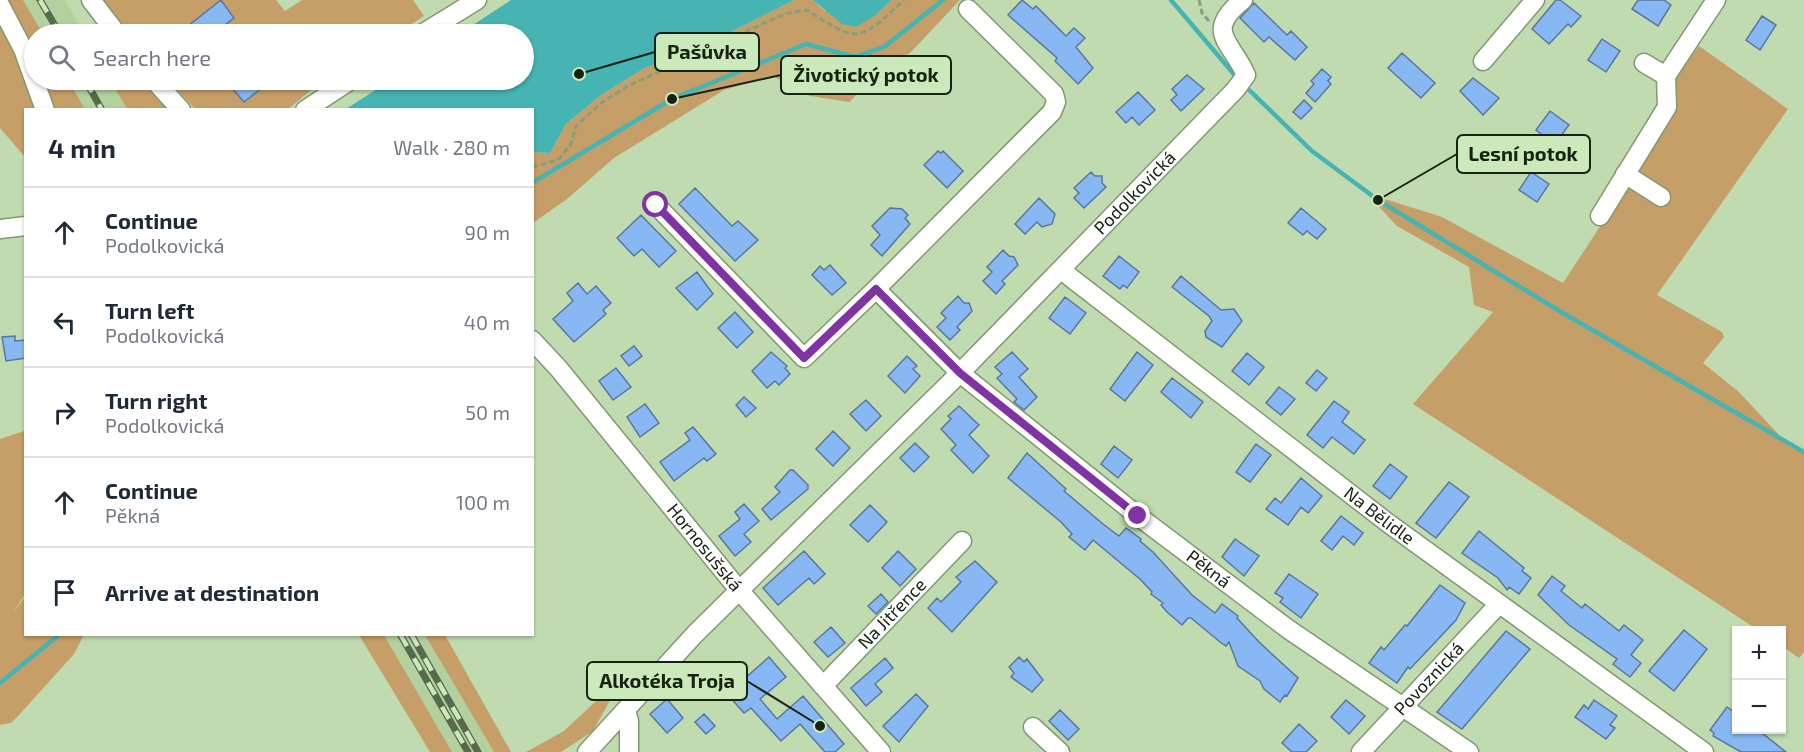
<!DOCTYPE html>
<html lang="en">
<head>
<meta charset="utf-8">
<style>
  :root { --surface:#fff; --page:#f6f6f7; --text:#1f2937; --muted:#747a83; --line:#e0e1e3 }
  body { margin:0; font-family:"Exo 2",sans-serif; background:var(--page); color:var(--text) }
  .controls { position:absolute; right:18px; bottom:18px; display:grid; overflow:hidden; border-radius:0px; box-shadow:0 2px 4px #0004 }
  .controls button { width:54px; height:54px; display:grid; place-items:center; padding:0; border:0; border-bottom:2px solid var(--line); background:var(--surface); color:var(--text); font:30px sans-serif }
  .stop { position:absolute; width:18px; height:18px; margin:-14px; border:4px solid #8132a3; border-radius:50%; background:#fff }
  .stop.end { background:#8132a3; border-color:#fff; box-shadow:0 2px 6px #0008 }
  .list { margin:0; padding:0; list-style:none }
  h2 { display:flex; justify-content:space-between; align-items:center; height:78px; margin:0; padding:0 24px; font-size:26px }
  h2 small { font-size:20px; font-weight:400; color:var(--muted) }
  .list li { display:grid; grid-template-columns:39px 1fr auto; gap:18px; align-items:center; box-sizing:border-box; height:90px; padding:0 24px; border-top:2px solid var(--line) }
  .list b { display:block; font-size:22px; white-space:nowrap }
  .list p { margin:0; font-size:20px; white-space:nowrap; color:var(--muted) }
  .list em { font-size:20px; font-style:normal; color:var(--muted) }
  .icon { flex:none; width:33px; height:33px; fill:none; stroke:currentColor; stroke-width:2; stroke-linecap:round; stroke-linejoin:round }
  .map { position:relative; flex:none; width:1804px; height:752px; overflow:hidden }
  .search { position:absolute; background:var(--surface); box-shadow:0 2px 4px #0004; left:24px; top:24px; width:510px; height:66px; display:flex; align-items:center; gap:15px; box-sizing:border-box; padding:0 21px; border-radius:33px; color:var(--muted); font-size:22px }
  .panel { position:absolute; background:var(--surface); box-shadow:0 2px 4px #0004; left:24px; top:108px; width:510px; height:528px; border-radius:0px }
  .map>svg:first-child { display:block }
</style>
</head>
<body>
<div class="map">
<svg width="1804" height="752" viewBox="0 0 1804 752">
  <rect width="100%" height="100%" fill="#c0dbaf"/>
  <!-- built -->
  <path fill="#b3d19f" d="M23,0H65L84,34H43Z
    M68,80H110L127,109H85Z
    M384,635H425L494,752H452Z"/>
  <!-- green -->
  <path fill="#c69e68" d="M0,0H23L43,34H34V80H68L85,109L26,110L25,157L0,128Z
    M101,0H276L285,11L302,0H413L424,16L396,34H128Z
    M794,0H813L825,11L876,15L891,0H960L910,53L875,72L850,102L810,96L773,76L724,90L614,158L567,199L533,223V152L550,153L566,124L601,95L643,69L727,34Z
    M1699,46L1788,109L1657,295L1722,332L1724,337L1703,363L1739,392L1780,436L1804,451V652L1799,658L1782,646V630H1758L1413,404L1493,312L1474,305L1469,267L1397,226L1366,193L1442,217L1563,283L1675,112L1671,83Z
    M110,80H147L175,109H127Z
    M168,80H323L287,110L195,109Z
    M25,427V594L13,613L25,597L26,634L84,635L74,654L19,715L11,723L0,725V439L24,431Z
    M359,635H384L452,752H430Z
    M425,635H445L511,752H494Z
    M624,675L593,731L561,752H526L564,731Z"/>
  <!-- water -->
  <path fill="#45b4b2" d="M511,0H794L727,34L643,69L601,95L566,124L550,153L533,152L532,110L346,109L391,80H524V34H459Z
    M813,0H891L876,15L856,27L842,24Z"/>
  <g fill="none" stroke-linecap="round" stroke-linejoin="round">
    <!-- stream -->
    <path stroke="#45b4b2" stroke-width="4.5" d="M1171,0L1238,79
      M1244,85L1312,151L1378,200L1561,312L1804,452
      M532,183L672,99L806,44L855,57L884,47L943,0
      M0,683L60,634"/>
  </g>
  <!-- building -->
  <path fill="#88b8f3" stroke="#59779c" stroke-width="1.5" d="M221,0L234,18L213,34H178Z
    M1022,0L1033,9L1036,6L1066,36L1074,28L1085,38L1076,47L1093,68L1078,84L1055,61L1057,58L1008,15Z
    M1556,0H1560L1581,16L1571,27L1568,24L1549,44L1532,29Z
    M1638,0H1664L1671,5L1658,26L1632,9Z
    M1254,3L1287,35L1291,31L1307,47L1295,60L1269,37L1264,42L1240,18Z
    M1762,16L1776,25L1760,50L1746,40Z
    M1602,39L1620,51L1606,72L1588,60Z
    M1402,53L1435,83L1421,98L1388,68Z
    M1322,69L1331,77L1328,81L1331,84L1315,102L1306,93L1314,84L1311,81Z
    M1187,75L1204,89L1181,111L1171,100L1177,95L1172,89Z
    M1473,78L1499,98L1483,115L1460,91Z
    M245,80H272L244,102L233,89Z
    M1138,92L1155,110L1139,125L1132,117L1126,123L1116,112Z
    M1304,100L1312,108L1301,119L1293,112Z
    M1550,111L1569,125L1555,144L1536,130Z
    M938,151L941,153L943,151L963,171L947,188L924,165Z
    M1091,172L1095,176H1102V183L1106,187L1084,208L1074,198L1079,193L1074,188Z
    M1531,172L1549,184L1537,202L1519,190Z
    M695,188L732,226L738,221L758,240L735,261L679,204Z
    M1039,198L1055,214L1052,224L1042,227L1037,222L1025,234L1015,224Z
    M890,208L902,209L908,215L905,218L910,224L882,256L871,245L880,235L872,226Z
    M1301,208L1326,229L1317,239L1307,231L1303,235L1288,223Z
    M641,215L676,251L659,267L642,249L634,256L617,238Z
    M1003,250L1009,256L1014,257L1018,265L1002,281L1005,284L996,294L983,281L992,272L987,267Z
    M1119,256L1139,272L1127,288L1123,285L1120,289L1103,276Z
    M830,265L846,283L832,295L812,275L820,266L824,270Z
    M697,272L713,294L697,310L676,288Z
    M1181,276L1221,310L1234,309L1242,321L1222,347L1206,337L1205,331L1212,321L1209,316L1172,287Z
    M578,283L587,294L596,286L611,303L603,310L606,314L574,342L553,319L573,301L567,293Z
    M958,296L964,303H969L972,311L957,327L960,330L950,340L937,327L946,318L941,313Z
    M1065,297L1086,313L1070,334L1049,318Z
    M735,312L753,332L737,348L718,328Z
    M15,336V341L26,340V358L6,361L2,337Z
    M634,346L642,356L629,366L621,356Z
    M771,352L787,366L785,368L790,374L779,385L775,381L767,388L752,371Z
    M1012,352L1028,369L1019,377L1037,397L1024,410L1014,402L1017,399L997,378L1002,374L995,367Z
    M1137,352L1153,365L1125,401L1110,389Z
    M1247,353L1264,367L1249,385L1232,371Z
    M907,356L917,366L913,369L920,376L905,393L888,376Z
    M616,368L631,387L613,400L599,381Z
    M1317,370L1327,378L1316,391L1306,383Z
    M1172,378L1203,402L1191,418L1161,392Z
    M1279,387L1295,399L1281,415L1266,403Z
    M744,397L756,408L746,417L736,405Z
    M866,400L881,416L866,431L850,414Z
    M1334,401L1349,412L1342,422L1365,440L1354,454L1332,437L1323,448L1307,435Z
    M645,404L659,423L640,437L627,417Z
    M959,406L979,425L969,435L989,456L973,473L951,450L956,445L941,429L951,419L948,416Z
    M693,427L716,454L707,461L704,458L674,481L660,462L690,440L685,433Z
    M833,431L850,448L833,466L816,449Z
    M915,443L929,457L914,472L900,458Z
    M1256,444L1271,455L1250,482L1236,472Z
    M1114,446L1132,460L1118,478L1101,464Z
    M1027,453L1066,489L1064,491L1103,524L1119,536L1126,528L1141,539L1140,541L1153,552L1192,595L1215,613L1222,604L1238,616L1237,618L1259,642L1298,678L1287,696L1285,695L1280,702L1264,689L1260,681L1238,666L1229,642L1226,646L1220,642L1191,618H1188L1182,625L1167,612L1161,605L1163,603L1151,594L1152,592L1141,580L1093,540L1085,550L1069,537L1072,534L1061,522L1008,478Z
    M1390,464L1407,477L1390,499L1373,486Z
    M790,470H793L808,485V489L771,520L762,509L780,492L775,487Z
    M1301,478L1322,496L1308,513L1301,507L1288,525L1266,509L1275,498L1281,503Z
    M1449,482L1469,497L1436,538L1416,523Z
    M744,504L759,521L744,534L751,542L735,556L719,536L740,519L735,512Z
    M870,505L887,522L868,542L850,525Z
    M1341,516L1363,533L1354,545L1343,536L1332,550L1321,541Z
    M1479,531L1524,568L1522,571L1531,578L1519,594L1509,587L1507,590L1498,578L1462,553Z
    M1235,539L1259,556L1244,576L1222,557Z
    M804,551L825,574L814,584L809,578L778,605L763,588Z
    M898,551L916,569L900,586L882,568Z
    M975,561L997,582L952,632L928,608L937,598L941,602L961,582L956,577Z
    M1289,574L1318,594L1301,618L1280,602L1283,598L1275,593Z
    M1552,576L1565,586L1561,591L1582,608L1585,604L1619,631L1624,625L1643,640L1631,655L1641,663L1630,677L1613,664L1617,659L1569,625L1538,595Z
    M1440,585L1465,603L1456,620L1410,669L1408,667L1397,683L1369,663L1381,647L1384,650L1405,625L1407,626Z
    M881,594L888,602L876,614L868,606Z
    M831,627L845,643L828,657L814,642Z
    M1684,630L1707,649L1674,691L1649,671Z
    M1506,631L1530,649L1462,729L1437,712Z
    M769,657L786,677L760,699L777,719L803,696L844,744L835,752H825L800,724L781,741L751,708L744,713L727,694Z
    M1019,657L1024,662L1027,659L1043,680L1032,692L1011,677L1014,673L1009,667Z
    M885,658L893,668L875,684L882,692L866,706L851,688Z
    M916,694L928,706L899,742L883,726Z
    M667,699L683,718L667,733L650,714Z
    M1346,700L1365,716L1349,734L1331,717Z
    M1594,700L1617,716L1610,725L1615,728L1606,739L1575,717L1584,705L1588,709Z
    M1727,707L1737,714V729H1757L1786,752H1741L1713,736L1714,733L1710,730Z
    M1060,710L1079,729L1068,740L1049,721Z
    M704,714L715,726L706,734L695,722Z
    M1299,724L1317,741L1306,752H1292L1282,743Z"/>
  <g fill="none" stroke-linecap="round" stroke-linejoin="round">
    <!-- minor casing -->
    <g stroke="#809a70" stroke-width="21">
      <g id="minor">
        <path d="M91,0L117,34"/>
        <path d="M0,5L23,49L45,110"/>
        <path d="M422,34L477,0"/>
        <path d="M1483,61L1535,0"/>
        <path d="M1644,63L1666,76"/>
        <path d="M154,80L181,110"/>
        <path d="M305,110L351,80"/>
        <path d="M1625,174L1661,197"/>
        <path id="s1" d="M656,205L804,358L876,289L960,373L1138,516L1288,629L1469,752"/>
        <path d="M1600,216L1667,107L1666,76L1716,0"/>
        <path d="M0,229L26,226"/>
        <path id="s2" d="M1061,270L1388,523L1704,752"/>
        <path d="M876,289L1052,112L1056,102L1054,94L968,9"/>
        <path id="s3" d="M532,340L559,369L739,590L881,752"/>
        <path id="s4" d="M823,686L962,541"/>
        <path d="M626,711L629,721V752"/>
        <path d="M1033,727L1060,752"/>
        <path id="s5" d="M587,752L695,634L960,373L1236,89L1246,75C1232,42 1203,32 1243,0"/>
        <path id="s6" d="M1361,752L1499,604"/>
      </g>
    </g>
    <!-- path -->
    <path stroke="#899e7b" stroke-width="3" stroke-dasharray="6 3" stroke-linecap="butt" d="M1199,0L1202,13L1209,21
      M532,167L558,160L571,144L576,126L601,103L628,86L764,23L788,13L807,10C859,44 859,42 904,0"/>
    <!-- minor -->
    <use href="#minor" stroke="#fff" stroke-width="18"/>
    <!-- rail casing -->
    <g stroke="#58694e" stroke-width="7">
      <path id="rail" d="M40,0L60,34
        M85,80L102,110
        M400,634L468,752
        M411,634L478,752"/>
    </g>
    <!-- rail -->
    <use href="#rail" stroke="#cce9bc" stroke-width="4.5" stroke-dasharray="14" stroke-linecap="butt"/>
  </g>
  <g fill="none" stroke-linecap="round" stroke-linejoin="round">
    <!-- route -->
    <path stroke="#8132a3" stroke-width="8" d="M656,205L804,358L876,289L960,373L1138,516"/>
  </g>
  <g text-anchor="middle" stroke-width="4.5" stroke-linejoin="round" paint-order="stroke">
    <!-- street labels -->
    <g font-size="18" fill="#182212" stroke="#cce9bc">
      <text dy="6" stroke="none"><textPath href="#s5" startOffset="783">Podolkovická</textPath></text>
      <text dy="6" stroke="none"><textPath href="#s2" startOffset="402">Na Bělidle</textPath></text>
      <text dy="6" stroke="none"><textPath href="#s3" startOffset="270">Hornosušská</textPath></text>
      <text dy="6" stroke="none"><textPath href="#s1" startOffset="748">Pěkná</textPath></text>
      <text dy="6" stroke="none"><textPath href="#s4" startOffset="100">Na Jitřence</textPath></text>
      <text dy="6" stroke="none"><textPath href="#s6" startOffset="100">Povoznická</textPath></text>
    </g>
  </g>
  <!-- callouts -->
  <path fill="none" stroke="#182212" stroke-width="2" d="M579 74L655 52M672 99L781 75M1378 200L1457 154M820 726L747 681"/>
  <g fill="#182212" stroke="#cce9bc" stroke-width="2">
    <circle cx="579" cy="74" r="6"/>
    <circle cx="672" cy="99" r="6"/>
    <circle cx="1378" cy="200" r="6"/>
    <circle cx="820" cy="726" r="6"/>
  </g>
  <g fill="#cce9bc" stroke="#182212" stroke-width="2">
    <rect x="655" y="33" width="104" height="38" rx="6"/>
    <rect x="781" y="56" width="170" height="38" rx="6"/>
    <rect x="1457" y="135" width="133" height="38" rx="6"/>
    <rect x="587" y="662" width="160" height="38" rx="6"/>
  </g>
  <g font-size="20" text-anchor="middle" font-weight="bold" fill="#182212">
    <text x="707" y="59">Pašůvka</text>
    <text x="866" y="82">Životický potok</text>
    <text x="1523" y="161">Lesní potok</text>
    <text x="667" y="688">Alkotéka Troja</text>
  </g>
</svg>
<div class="controls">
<button>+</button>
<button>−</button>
</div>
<div class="stop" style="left:656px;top:205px"></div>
<div class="stop end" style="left:1138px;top:516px"></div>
<div class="search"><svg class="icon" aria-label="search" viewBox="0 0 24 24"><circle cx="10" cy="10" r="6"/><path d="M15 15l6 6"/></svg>Search here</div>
<section class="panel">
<h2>4 min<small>Walk · 280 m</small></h2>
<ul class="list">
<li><svg class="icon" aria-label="ahead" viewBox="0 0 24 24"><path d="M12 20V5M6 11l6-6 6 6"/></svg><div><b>Continue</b><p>Podolkovická</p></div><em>90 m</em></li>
<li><svg class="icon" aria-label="left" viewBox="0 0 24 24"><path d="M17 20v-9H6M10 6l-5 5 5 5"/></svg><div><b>Turn left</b><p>Podolkovická</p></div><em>40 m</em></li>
<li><svg class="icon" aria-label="right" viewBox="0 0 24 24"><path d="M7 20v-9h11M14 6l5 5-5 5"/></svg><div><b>Turn right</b><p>Podolkovická</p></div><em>50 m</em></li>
<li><svg class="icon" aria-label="ahead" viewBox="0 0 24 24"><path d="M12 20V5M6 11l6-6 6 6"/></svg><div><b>Continue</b><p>Pěkná</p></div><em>100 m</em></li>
<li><svg class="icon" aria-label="arrive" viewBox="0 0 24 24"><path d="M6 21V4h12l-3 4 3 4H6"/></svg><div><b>Arrive at destination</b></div></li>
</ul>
</section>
</div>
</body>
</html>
